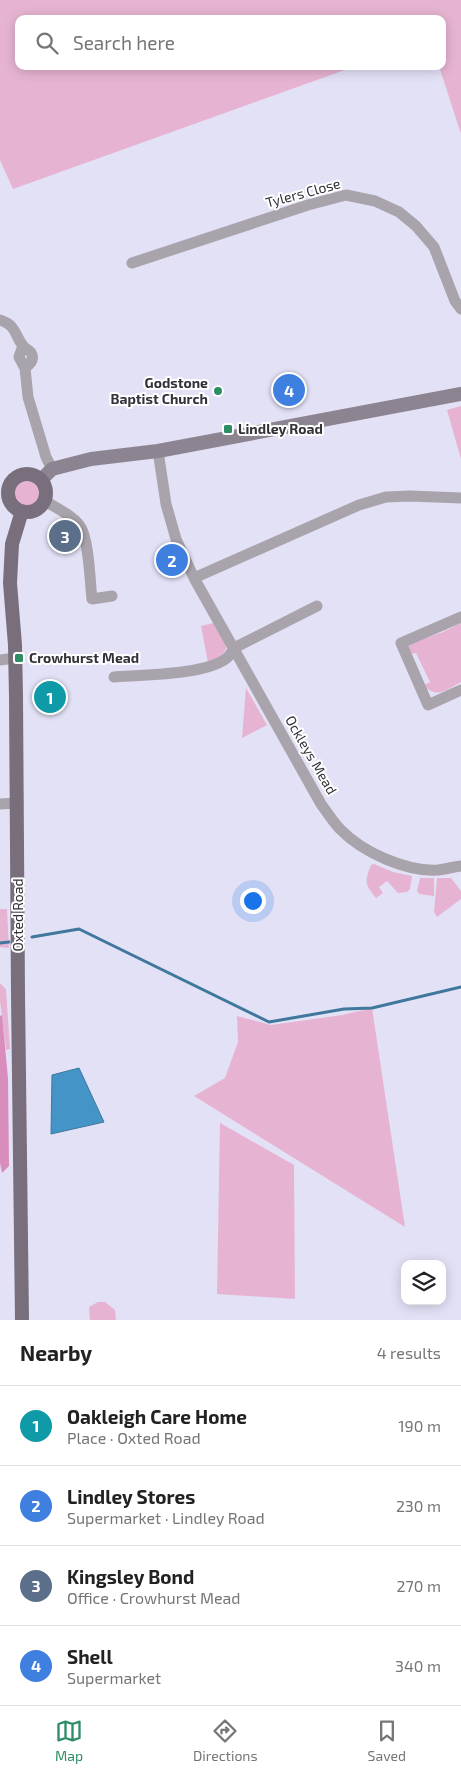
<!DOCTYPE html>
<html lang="en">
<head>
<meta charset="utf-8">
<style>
  :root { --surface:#fff; --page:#f2f2f2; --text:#222; --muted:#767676; --line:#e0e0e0; --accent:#2d8d65 }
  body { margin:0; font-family:"Exo 2",sans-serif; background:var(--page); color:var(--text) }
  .controls { position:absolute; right:15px; bottom:15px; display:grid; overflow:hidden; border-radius:10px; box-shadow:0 2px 12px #0003 }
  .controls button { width:45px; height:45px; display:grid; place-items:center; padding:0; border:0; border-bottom:1px solid var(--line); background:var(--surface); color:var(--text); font:25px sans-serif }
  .you { position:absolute; left:252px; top:900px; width:18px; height:18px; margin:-12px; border:4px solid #fff; border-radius:50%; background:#1a73e8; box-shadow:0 0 0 8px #1a73e833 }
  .badge { display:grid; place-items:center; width:32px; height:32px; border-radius:50%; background:var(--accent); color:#fff; font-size:16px; font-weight:700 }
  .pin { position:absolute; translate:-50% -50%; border:2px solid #fff; box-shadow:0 1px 5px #0006 }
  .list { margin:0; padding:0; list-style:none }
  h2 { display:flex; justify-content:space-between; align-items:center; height:65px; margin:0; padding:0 20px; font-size:21px }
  h2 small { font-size:16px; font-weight:400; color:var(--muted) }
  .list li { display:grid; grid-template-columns:32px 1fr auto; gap:15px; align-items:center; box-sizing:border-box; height:80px; padding:0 20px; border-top:1px solid var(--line) }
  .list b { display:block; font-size:19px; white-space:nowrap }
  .list p { margin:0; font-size:16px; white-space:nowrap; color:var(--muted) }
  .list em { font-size:16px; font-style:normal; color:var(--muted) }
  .icon { flex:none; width:28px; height:28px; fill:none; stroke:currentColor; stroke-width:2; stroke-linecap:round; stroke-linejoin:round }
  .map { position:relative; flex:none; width:461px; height:1320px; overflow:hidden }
  .search { position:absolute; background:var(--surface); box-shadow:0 2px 12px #0003; left:15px; right:15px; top:15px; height:55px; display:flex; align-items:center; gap:12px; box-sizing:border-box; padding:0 18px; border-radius:10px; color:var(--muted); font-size:19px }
  .sheet { height:385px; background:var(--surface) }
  nav { display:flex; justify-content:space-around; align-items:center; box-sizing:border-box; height:70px; border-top:1px solid var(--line); background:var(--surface); font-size:14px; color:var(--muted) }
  nav a { display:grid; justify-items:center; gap:2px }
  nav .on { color:var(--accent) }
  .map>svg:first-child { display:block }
</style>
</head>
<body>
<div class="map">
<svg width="461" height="1320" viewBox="0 0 461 1320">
  <rect width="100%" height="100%" fill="#e3e1f6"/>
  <!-- green -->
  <path fill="#e6b4d2" d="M0,0H461V134L439,66H442V19H19V66H356L13,189L0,160Z
    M461,406V459L447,410Z
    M13 493a14 14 0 1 1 28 0a14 14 0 1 1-28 0Z
    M214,623C227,647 235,649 208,663L201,626Z
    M461,623V682C448,689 436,700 424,685L430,682L416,653L410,654L408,647L409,644L443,632Z
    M246,688L267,725L242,738Z
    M374,864L393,872L412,876L410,889L407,892L398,893L387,881L379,887L383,893L376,898C365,884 364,883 371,865Z
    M420,878H434V896L419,894L417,891Z
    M437,878H451L461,891V899L437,917L434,912Z
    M0,909H7L9,948L0,947Z
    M0,983L6,989L10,1049L6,1050L0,1001Z
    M372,1008L405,1227L194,1096L225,1078L238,1042L237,1016L271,1025L342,1015Z
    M220,1123L294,1165L295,1299L217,1294Z
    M98,1302H105L115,1310L116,1320H90L89,1307Z"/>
  <!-- forest -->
  <path fill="#d98dbc" d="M2,1015L8,1078L9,1166L2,1173L0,1163V1016Z"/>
  <!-- water -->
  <path fill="#4494c7" stroke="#3f779d" d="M79,1068L104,1122L51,1134L52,1075Z"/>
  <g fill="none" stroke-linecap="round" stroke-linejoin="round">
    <!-- stream -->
    <path stroke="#3f779d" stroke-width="3" d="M32,937L79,929L269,1022L344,1009L372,1008L461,987
      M0,943L9,942"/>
    <!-- minor -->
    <path stroke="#a9a3ab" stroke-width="11" d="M132,263L308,205L346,195L375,201L399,212L416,226L434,247L455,301L461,309
      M0,320C18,326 14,336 24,347C27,350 31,350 32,355C34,361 29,365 25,368
      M23,346L19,357L25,368L28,397L46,457L52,469
      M158,451L166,504L176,539L194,578L359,505L386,497L410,496L461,498
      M45,501C56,508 72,515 80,526C89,538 90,583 92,599L112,596
      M194,578L321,804C327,812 333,822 340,829C362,852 406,872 438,870C446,869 453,867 461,866
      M461,617L401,643L428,705L461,690
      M0,660L15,658
      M114,677C140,675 209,675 228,657C230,655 232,651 234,648L317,606
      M0,804L18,803"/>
    <!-- secondary -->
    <path stroke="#8c8490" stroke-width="14" d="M42,479L52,469L91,459L158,451L461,394"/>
    <!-- primary -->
    <path stroke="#786e7c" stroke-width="14" d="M8 493a19 19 0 1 1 38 0a19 19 0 1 1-38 0Z
      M22,511L12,544L10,583L15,645L16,697L18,995L22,1320"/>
  </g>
  <!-- markers -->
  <g fill="#2d8d65" stroke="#fff" stroke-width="2">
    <circle cx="218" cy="391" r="5"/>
    <rect x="223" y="424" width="10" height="10" rx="2.5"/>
    <rect x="14" y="653" width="10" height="10" rx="2.5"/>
  </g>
  <g text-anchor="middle" stroke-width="4" stroke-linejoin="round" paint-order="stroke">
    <!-- street labels -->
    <g font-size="14" fill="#33323a" stroke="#fff">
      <text transform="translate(303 193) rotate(-15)" y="5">Tylers Close</text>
      <text transform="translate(311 755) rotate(60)" y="5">Ockleys Mead</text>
      <text transform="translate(18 915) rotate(-90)" y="5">Oxted Road</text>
    </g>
    <!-- poi labels -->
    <g font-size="14" font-weight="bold" fill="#33323a" stroke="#fff" text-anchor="start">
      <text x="208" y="388" text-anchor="end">Godstone<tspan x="208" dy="16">Baptist Church</tspan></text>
      <text x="238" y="434">Lindley Road</text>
      <text x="29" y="663">Crowhurst Mead</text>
    </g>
  </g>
</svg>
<div class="controls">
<button><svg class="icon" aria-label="layers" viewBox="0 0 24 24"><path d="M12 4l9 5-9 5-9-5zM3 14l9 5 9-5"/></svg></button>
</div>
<div class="you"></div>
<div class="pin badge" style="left:50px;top:697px;background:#0f9aa8">1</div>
<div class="pin badge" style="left:172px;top:560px;background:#3f7fe0">2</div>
<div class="pin badge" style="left:65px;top:536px;background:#5c6f8a">3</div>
<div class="pin badge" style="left:289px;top:390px;background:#3f7fe0">4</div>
<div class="search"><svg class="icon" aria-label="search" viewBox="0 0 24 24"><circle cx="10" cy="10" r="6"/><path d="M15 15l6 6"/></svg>Search here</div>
</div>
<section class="sheet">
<h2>Nearby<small>4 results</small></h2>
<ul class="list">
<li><span class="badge" style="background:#0f9aa8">1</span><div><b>Oakleigh Care Home</b><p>Place · Oxted Road</p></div><em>190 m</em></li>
<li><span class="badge" style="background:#3f7fe0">2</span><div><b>Lindley Stores</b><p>Supermarket · Lindley Road</p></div><em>230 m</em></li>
<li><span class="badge" style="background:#5c6f8a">3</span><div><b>Kingsley Bond</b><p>Office · Crowhurst Mead</p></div><em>270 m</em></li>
<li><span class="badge" style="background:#3f7fe0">4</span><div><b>Shell</b><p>Supermarket</p></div><em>340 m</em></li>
</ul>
</section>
<nav>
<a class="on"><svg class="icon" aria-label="map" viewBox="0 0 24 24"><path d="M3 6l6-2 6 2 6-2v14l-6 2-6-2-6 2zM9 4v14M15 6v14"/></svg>Map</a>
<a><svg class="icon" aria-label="directions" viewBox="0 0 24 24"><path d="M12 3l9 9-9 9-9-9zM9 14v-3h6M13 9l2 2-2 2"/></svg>Directions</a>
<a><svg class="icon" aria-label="saved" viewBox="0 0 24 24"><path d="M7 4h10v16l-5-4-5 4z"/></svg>Saved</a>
</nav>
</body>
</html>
